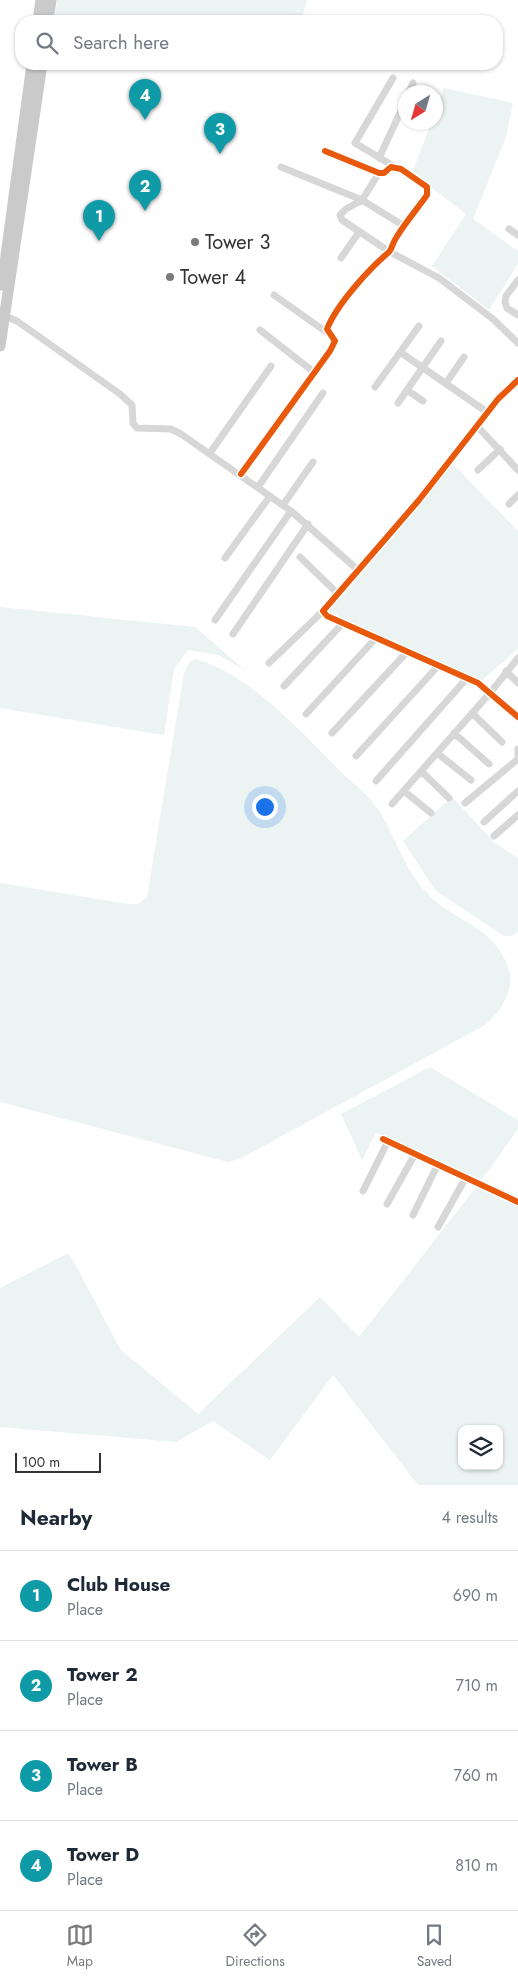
<!DOCTYPE html>
<html lang="en">
<head>
<meta charset="utf-8">
<style>
  :root { --surface:#fff; --page:#f2f2f3; --text:#1f2937; --muted:#747a83; --line:#e0e1e3; --accent:#7a7a7a }
  body { margin:0; font-family:Jost,sans-serif; background:var(--page); color:var(--text) }
  .controls { position:absolute; right:15px; bottom:15px; display:grid; overflow:hidden; border-radius:10px; box-shadow:0 1px 4px #0004 }
  .controls button { width:45px; height:45px; display:grid; place-items:center; padding:0; border:0; border-bottom:1px solid var(--line); background:var(--surface); color:var(--text); font:25px sans-serif }
  .compass { position:absolute; left:398px; top:85px; width:45px; height:45px; border-radius:50%; background:var(--surface); box-shadow:0 1px 4px #0004; rotate:217deg }
  .scale { position:absolute; left:15px; bottom:12px; width:86px; box-sizing:border-box; padding-left:5px; border:2px solid #333; border-top:0; font-size:14px; line-height:18px; white-space:nowrap; color:#333; -webkit-text-stroke:4px #fff; paint-order:stroke }
  .you { position:absolute; left:264px; top:806px; width:18px; height:18px; margin:-12px; border:4px solid #fff; border-radius:50%; background:#1a73e8; box-shadow:0 0 0 8px #1a73e833 }
  .badge { display:grid; place-items:center; width:32px; height:32px; border-radius:50%; background:var(--accent); color:#fff; font-size:16px; font-weight:700 }
  .pin { position:absolute; translate:-50% -41px; filter:drop-shadow(0 1px 2px #0008) }
  .pin::after { content:''; position:absolute; top:26px; width:18px; height:15px; background:inherit; clip-path:polygon(0 0,100% 0,50% 100%) }
  .list { margin:0; padding:0; list-style:none }
  h2 { display:flex; justify-content:space-between; align-items:center; height:65px; margin:0; padding:0 20px; font-size:21px }
  h2 small { font-size:16px; font-weight:400; color:var(--muted) }
  .list li { display:grid; grid-template-columns:32px 1fr auto; gap:15px; align-items:center; box-sizing:border-box; height:90px; padding:0 20px; border-top:1px solid var(--line) }
  .list b { display:block; font-size:19px; white-space:nowrap }
  .list p { margin:0; font-size:16px; white-space:nowrap; color:var(--muted) }
  .list em { font-size:16px; font-style:normal; color:var(--muted) }
  .icon { flex:none; width:28px; height:28px; fill:none; stroke:currentColor; stroke-width:2; stroke-linecap:round; stroke-linejoin:round }
  .map { position:relative; flex:none; width:518px; height:1485px; overflow:hidden }
  .search { position:absolute; background:var(--surface); box-shadow:0 1px 4px #0004; left:15px; right:15px; top:15px; height:55px; display:flex; align-items:center; gap:12px; box-sizing:border-box; padding:0 18px; border-radius:20px; color:var(--muted); font-size:19px }
  .sheet { height:425px; background:var(--surface) }
  nav { display:flex; justify-content:space-around; align-items:center; box-sizing:border-box; height:70px; border-top:1px solid var(--line); background:var(--surface); font-size:14px; color:var(--muted) }
  nav a { display:grid; justify-items:center; gap:2px }
  nav .on { color:var(--accent) }
  .map>svg:first-child { display:block }
</style>
</head>
<body>
<div class="map">
<svg width="518" height="1485" viewBox="0 0 518 1485">
  <rect width="100%" height="100%" fill="#fff"/>
  <!-- green -->
  <path fill="#ebf4f3" fill-rule="evenodd" d="M57,0H307L301,21H90L55,15Z
    M444,88L513,103L506,137L473,219L518,251V264L489,310L432,266L466,214L412,173L431,123L436,122V112Z
    M453,464L518,531V649L481,681L325,610Z
    M0,607L195,627L246,671L219,655L188,650L174,669L164,735L0,708Z
    M195,659C250,673 304,735 343,774C355,785 369,796 378,809C395,835 404,868 425,891C452,922 491,923 508,966C516,989 502,1010 485,1025L240,1159L228,1162L0,1102V883L128,904H138L147,897L184,673L189,662Z
    M452,797L495,843L518,858V932L512,936H504L435,890L403,841Z
    M430,1067L518,1120V1129L481,1181L376,1133L362,1160L341,1114Z
    M477,1186L518,1206V1485H418L333,1375L270,1460L213,1421L176,1442L0,1427V1288L69,1253L121,1350L198,1414L320,1297L359,1337ZM462,1429H499V1466H462Z"/>
  <g fill="none" stroke-linecap="round" stroke-linejoin="round">
    <!-- street -->
    <path stroke="#d7d7d7" stroke-width="7" d="M393,78L355,143L395,167
      M409,92L413,83
      M379,158L406,100
      M281,167L362,200L404,226
      M379,173L362,200L346,209L340,215L342,220L390,252L439,278L493,319L518,343
      M509,229L518,235
      M341,258L359,232
      M518,280L506,296L505,302L507,308L518,315
      M274,295L329,334
      M2,315L17,321L120,394L132,405L133,423L137,428L171,429L181,434L291,511L358,570
      M260,330L315,373
      M400,352L487,412
      M518,380L498,399L419,500L323,611L327,616L478,683L518,717
      M446,383L464,357
      M375,387L419,326
      M407,390L423,401
      M398,403L441,341
      M477,426L518,470
      M210,453L271,366
      M478,470L500,449
      M241,474L330,351L335,341L327,329C337,304 369,269 389,252C392,249 393,242 396,238C405,223 417,209 427,195V187L401,169L391,167L384,173H379L325,151
      M258,487L323,393
      M509,504L518,495
      M283,505L313,462
      M300,557L337,593
      M225,558L270,496
      M215,620L291,511
      M233,634L308,524
      M269,663L323,611
      M506,671L518,683
      M284,686L343,623
      M472,713L502,742
      M306,714L376,638
      M332,733L407,652
      M454,733L489,764
      M518,749V755
      M437,753L471,780
      M356,756L438,666
      M421,771L449,798
      M376,781L467,678
      M404,791L431,813
      M465,803L518,759
      M392,804L490,693L518,658
      M484,822L518,791
      M494,836L518,815
      M383,1139L518,1202
      M363,1191L388,1141
      M387,1204L415,1154
      M413,1215L438,1164
      M438,1227L466,1177"/>
    <!-- primary -->
    <path stroke="#cacaca" stroke-width="11" d="M38,21L41,0
      M48,21L51,0
      M2,285L32,64
      M0,346L42,64"/>
    <!-- cycleway casing -->
    <g stroke="#fff" stroke-width="9">
      <path id="cycleway" d="M518,380L498,399L419,500L323,611L327,616L478,683L518,717
        M241,474L330,351L335,341L327,329C337,304 369,269 389,252C392,249 393,242 396,238C405,223 417,209 427,195V187L401,169L391,167L384,173H379L325,151
        M383,1139L518,1202"/>
    </g>
    <!-- cycleway -->
    <use href="#cycleway" stroke="#e8590c" stroke-width="6"/>
  </g>
  <!-- markers -->
  <g fill="#7a7a7a" stroke="#fff" stroke-width="2">
    <circle cx="195" cy="242" r="5"/>
    <circle cx="170" cy="277" r="5"/>
  </g>
  <g text-anchor="middle" stroke-width="5" stroke-linejoin="round" paint-order="stroke">
    <!-- poi labels -->
    <g font-size="20" fill="#333" stroke="#fff" text-anchor="start">
      <text x="205" y="249">Tower 3</text>
      <text x="180" y="284">Tower 4</text>
    </g>
  </g>
</svg>
<div class="controls">
<button><svg class="icon" aria-label="layers" viewBox="0 0 24 24"><path d="M12 4l9 5-9 5-9-5zM3 14l9 5 9-5"/></svg></button>
</div>
<svg class="compass" viewBox="-18 -18 36 36"><path d="M0-13l5 13h-10z" fill="#e53935"/><path d="M0 13l5-13h-10z" fill="#747a83"/></svg>
<div class="scale">100 m</div>
<div class="you"></div>
<div class="pin badge" style="left:99px;top:241px;background:#0f9aa8">1</div>
<div class="pin badge" style="left:145px;top:211px;background:#0f9aa8">2</div>
<div class="pin badge" style="left:220px;top:154px;background:#0f9aa8">3</div>
<div class="pin badge" style="left:145px;top:120px;background:#0f9aa8">4</div>
<div class="search"><svg class="icon" aria-label="search" viewBox="0 0 24 24"><circle cx="10" cy="10" r="6"/><path d="M15 15l6 6"/></svg>Search here</div>
</div>
<section class="sheet">
<h2>Nearby<small>4 results</small></h2>
<ul class="list">
<li><span class="badge" style="background:#0f9aa8">1</span><div><b>Club House</b><p>Place</p></div><em>690 m</em></li>
<li><span class="badge" style="background:#0f9aa8">2</span><div><b>Tower 2</b><p>Place</p></div><em>710 m</em></li>
<li><span class="badge" style="background:#0f9aa8">3</span><div><b>Tower B</b><p>Place</p></div><em>760 m</em></li>
<li><span class="badge" style="background:#0f9aa8">4</span><div><b>Tower D</b><p>Place</p></div><em>810 m</em></li>
</ul>
</section>
<nav>
<a class="on"><svg class="icon" aria-label="map" viewBox="0 0 24 24"><path d="M3 6l6-2 6 2 6-2v14l-6 2-6-2-6 2zM9 4v14M15 6v14"/></svg>Map</a>
<a><svg class="icon" aria-label="directions" viewBox="0 0 24 24"><path d="M12 3l9 9-9 9-9-9zM9 14v-3h6M13 9l2 2-2 2"/></svg>Directions</a>
<a><svg class="icon" aria-label="saved" viewBox="0 0 24 24"><path d="M7 4h10v16l-5-4-5 4z"/></svg>Saved</a>
</nav>
</body>
</html>
